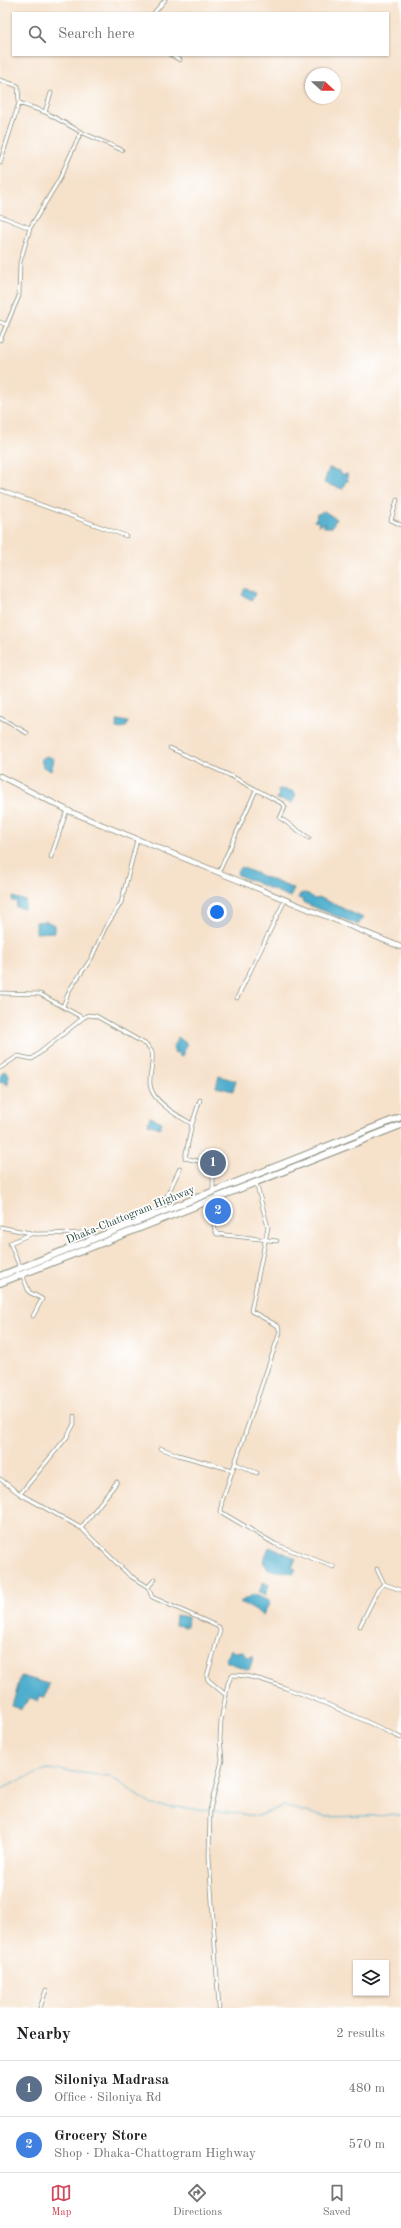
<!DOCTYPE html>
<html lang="en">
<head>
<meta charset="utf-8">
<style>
  :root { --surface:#fff; --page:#f2f2f2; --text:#202124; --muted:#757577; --line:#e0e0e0; --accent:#d1495b }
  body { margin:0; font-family:"Old Standard TT",serif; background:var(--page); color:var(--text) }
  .controls { position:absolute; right:12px; bottom:12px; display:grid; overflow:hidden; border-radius:0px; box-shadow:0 1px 3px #0004 }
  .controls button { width:36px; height:36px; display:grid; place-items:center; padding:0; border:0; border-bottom:1px solid var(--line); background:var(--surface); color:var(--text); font:20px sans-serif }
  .compass { position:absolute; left:305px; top:68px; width:36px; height:36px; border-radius:50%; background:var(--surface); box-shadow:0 1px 3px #0004; rotate:111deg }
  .you { position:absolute; left:217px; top:912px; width:14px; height:14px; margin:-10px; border:3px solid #fff; border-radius:50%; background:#1a73e8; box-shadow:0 0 0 6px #1a73e833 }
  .badge { display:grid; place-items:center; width:26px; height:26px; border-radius:50%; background:var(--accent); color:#fff; font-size:13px; font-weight:700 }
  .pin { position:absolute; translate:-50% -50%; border:2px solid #fff; box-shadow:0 1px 4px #0006 }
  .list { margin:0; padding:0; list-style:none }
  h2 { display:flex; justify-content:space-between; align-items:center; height:52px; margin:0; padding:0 16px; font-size:17px }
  h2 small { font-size:13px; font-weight:400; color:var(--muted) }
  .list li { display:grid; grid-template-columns:26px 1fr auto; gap:12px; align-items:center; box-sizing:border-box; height:56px; padding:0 16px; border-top:1px solid var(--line) }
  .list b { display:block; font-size:15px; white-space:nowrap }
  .list p { margin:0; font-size:13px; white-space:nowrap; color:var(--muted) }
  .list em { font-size:13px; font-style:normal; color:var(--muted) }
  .icon { flex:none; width:22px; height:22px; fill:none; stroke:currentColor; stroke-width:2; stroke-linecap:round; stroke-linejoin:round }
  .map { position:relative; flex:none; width:401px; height:2008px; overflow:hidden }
  .search { position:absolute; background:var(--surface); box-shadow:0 1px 3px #0004; left:12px; right:12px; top:12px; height:44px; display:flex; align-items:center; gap:10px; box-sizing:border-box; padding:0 14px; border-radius:0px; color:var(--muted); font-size:15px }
  .sheet { height:164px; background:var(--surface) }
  nav { display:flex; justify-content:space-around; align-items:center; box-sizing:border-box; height:56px; border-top:1px solid var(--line); background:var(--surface); font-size:11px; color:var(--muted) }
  nav a { display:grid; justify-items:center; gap:2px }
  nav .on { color:var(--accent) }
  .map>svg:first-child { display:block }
</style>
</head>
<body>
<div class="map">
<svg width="401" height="2008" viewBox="0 0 401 2008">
  <rect width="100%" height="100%" fill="#fff"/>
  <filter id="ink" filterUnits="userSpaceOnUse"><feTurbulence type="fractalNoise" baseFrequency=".025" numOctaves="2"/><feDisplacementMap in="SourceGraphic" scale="8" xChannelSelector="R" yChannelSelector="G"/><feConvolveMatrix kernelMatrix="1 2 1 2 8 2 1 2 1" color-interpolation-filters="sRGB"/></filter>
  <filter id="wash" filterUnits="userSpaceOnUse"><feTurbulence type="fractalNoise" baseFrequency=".012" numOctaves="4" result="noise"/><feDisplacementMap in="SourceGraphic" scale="16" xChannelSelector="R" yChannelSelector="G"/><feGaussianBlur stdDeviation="0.9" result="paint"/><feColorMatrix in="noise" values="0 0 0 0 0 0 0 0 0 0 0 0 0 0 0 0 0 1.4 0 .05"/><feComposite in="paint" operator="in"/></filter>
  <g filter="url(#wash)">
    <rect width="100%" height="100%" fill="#f6e1ca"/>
    <!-- water -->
    <path fill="#4faecd" stroke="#377680" d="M329,468L339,471L342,475L347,474L348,481L345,482L343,489L324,483Z
      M324,511L336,519L332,527H324L323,526L326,523L318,525L319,522L314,521L317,517L316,515Z
      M245,588L255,593L252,600L242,595Z
      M118,720L128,722L127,726L121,729L116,728Z
      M47,756L54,759L51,771L43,767L41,759Z
      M280,789L292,791L296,794L292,803L277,799L279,793L277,791Z
      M241,867L294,889L290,897L238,875L237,871Z
      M304,893L309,894L314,899L321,898L363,918L358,925L302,902L303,900L298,898L300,894Z
      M13,897L26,901L24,909L16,907L17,902L12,901Z
      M46,921L54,925V932L36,933V922Z
      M178,1037L187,1044L182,1057L178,1055L180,1052L175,1053L173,1047Z
      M4,1071L9,1074L8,1085L2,1082L0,1083V1076Z
      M219,1076L236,1081L233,1091L216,1087Z
      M150,1117L162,1122L160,1128L148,1124Z
      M269,1547L296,1558L292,1568L296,1569L294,1573L269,1570L263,1562Z
      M263,1582L269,1585L265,1595L259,1593Z
      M254,1594L270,1602L263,1615L240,1602Z
      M176,1615L188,1617L187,1627L175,1625Z
      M231,1649L234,1652L243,1651L246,1657L254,1656L249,1670L227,1662L225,1659Z
      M21,1676L49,1684L45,1697L40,1696L38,1701L31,1698L21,1709L12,1706Z"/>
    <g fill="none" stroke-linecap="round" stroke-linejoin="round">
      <!-- stream -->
      <path stroke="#4faecd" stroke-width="1" d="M0,1790L16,1782L47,1769L110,1776L152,1805L208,1810
        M211,1810L258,1816L283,1806L326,1817L401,1815"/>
    </g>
  </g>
  <g filter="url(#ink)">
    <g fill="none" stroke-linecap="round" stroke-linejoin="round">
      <!-- street casing -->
      <g stroke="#8a8f7f" stroke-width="4.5">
        <path id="street" d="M154,13L165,0
          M171,55L180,60
          M0,80L18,86L19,103L0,163
          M19,103L45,112L81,132L122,150
          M45,112L51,93
          M0,216L30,228
          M0,322L7,325
          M0,340L19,296L20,262L30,228L59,180L81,132
          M0,490L126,536
          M397,500L391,520L401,525
          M0,718L27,733
          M170,748L231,776L283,804L285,807L280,818L309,838
          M51,857L67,810
          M219,872L256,790
          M0,993L40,994L83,1018
          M237,998L285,900
          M63,1006L70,989L91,959L105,928L121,903L137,840
          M0,1068L18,1056L32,1059L83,1018L88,1015L96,1016L147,1045L152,1052C154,1063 149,1073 150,1084C151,1101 178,1116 192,1124L185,1158L206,1163L213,1168V1192
          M192,1124L200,1100
          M256,1183L268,1227L251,1311L278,1326L280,1332L222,1501L221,1512L275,1544L334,1567
          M211,1200L215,1231L217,1234L277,1241
          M169,1208L166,1198L180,1168
          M0,1227L36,1234L84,1233L89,1234L94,1238
          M20,1268L10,1243L33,1233
          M22,1274L29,1292L42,1299L33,1316
          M160,1448L178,1455L233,1470
          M236,1464L257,1473
          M0,1479L20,1494L81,1528L129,1575L148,1587L152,1597L219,1627L220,1631L207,1676L208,1680L226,1695
          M20,1494L67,1437L74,1424V1416
          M81,1528L117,1482
          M377,1569L384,1584L401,1590
          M148,1587L155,1579
          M360,1626L378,1590L384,1584
          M40,2008L46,1990
          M219,2008L209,1857L210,1810L222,1760L220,1739L221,1721L228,1683L232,1675C251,1675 270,1682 288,1689C327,1703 364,1720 401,1738"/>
      </g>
      <!-- secondary casing -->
      <g stroke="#8a8f7f" stroke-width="6">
        <path id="secondary" d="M0,776L71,812L401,947"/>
      </g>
      <!-- highway casing -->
      <g stroke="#8a8f7f" stroke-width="8">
        <path id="highway" d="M0,1276L401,1117
          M0,1283L401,1125"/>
      </g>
      <!-- street -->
      <use href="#street" stroke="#fff" stroke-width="3"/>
      <!-- secondary -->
      <use href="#secondary" stroke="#fff" stroke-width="4.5"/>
      <!-- highway -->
      <use href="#highway" stroke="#fff" stroke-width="6"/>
    </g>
  </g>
  <g text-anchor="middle" stroke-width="3.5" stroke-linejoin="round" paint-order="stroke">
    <!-- street labels -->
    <g font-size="11" fill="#1f3d34" stroke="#fff">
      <text transform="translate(130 1214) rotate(-22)" y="4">Dhaka-Chattogram Highway</text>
    </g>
  </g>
</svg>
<div class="controls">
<button><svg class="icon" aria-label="layers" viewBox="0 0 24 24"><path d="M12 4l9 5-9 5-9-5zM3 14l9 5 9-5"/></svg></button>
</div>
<svg class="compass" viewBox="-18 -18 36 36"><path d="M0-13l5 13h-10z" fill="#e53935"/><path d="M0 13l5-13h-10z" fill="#757577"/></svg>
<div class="you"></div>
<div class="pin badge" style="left:213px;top:1163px;background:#5c6f8a">1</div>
<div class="pin badge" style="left:218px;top:1211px;background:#3f7fe0">2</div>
<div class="search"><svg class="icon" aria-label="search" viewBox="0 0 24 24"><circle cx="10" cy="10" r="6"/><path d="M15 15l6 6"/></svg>Search here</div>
</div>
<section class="sheet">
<h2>Nearby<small>2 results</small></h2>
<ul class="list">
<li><span class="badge" style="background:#5c6f8a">1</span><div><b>Siloniya Madrasa</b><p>Office · Siloniya Rd</p></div><em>480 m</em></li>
<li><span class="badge" style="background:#3f7fe0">2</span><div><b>Grocery Store</b><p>Shop · Dhaka-Chattogram Highway</p></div><em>570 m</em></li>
</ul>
</section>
<nav>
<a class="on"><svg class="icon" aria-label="map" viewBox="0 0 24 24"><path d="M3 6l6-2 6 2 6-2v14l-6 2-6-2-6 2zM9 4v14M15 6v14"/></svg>Map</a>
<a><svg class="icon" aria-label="directions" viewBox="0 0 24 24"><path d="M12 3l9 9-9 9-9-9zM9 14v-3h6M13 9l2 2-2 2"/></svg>Directions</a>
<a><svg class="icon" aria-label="saved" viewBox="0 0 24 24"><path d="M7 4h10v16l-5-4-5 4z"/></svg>Saved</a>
</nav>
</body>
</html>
